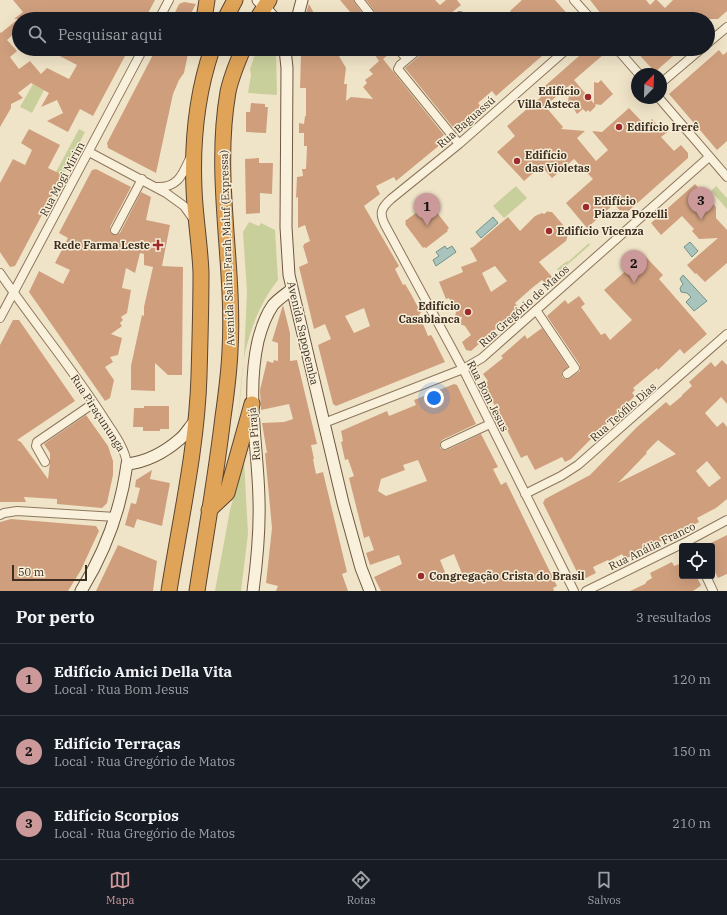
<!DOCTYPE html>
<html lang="pt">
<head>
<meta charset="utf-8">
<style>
  :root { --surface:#171b24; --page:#20242c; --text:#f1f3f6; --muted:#9ea1a6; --line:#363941; --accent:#cc999b }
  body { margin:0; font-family:"IBM Plex Serif",serif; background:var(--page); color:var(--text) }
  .controls { position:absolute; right:12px; bottom:12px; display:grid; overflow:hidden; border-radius:4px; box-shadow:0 4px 16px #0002 }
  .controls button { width:36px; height:36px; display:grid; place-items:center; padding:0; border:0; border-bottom:1px solid var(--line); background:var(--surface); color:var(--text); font:20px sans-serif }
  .compass { position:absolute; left:631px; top:68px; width:36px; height:36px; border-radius:50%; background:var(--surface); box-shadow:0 4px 16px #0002; rotate:23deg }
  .scale { position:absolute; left:12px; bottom:10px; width:75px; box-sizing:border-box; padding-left:4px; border:2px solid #3d2e20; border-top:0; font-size:11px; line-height:14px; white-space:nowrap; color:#3d2e20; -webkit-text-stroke:3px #f7eed8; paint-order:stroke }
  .you { position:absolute; left:434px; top:398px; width:14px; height:14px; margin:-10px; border:3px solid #fff; border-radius:50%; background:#1a73e8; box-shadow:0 0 0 6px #1a73e833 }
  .badge { display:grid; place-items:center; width:26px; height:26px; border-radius:50%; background:var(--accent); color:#111; font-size:13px; font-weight:700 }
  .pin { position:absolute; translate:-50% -33px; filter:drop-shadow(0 1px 2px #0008) }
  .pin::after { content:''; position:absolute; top:21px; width:14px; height:12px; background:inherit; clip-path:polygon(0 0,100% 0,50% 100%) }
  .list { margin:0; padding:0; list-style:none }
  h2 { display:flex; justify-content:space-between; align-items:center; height:52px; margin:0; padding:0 16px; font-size:17px }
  h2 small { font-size:13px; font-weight:400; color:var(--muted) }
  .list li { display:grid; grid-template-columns:26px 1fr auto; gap:12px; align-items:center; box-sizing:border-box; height:72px; padding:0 16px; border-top:1px solid var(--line) }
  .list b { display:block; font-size:15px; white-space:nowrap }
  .list p { margin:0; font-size:13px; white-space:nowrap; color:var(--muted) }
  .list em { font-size:13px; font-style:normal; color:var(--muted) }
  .icon { flex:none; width:22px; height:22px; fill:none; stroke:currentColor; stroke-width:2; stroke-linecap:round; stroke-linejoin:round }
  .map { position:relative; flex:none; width:727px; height:591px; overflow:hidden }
  .search { position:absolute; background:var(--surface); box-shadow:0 4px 16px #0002; left:12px; right:12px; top:12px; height:44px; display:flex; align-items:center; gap:10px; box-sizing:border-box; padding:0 14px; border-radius:22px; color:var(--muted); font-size:15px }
  .sheet { height:268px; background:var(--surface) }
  nav { display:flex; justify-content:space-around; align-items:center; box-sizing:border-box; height:56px; border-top:1px solid var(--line); background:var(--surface); font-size:11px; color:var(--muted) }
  nav a { display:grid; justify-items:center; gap:2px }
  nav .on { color:var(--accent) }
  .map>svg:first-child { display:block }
</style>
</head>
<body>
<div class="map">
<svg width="727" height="591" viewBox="0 0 727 591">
  <rect width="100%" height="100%" fill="#f0e4c8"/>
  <!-- green -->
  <path fill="#c9cf9b" d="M257,49H276L277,95L248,93L251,75L250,69Z
    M33,84L44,90L32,113L20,107Z
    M79,129L85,132L63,175L56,172Z
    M516,186L527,198L504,218L493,206Z
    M716,186L727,198V209L711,191Z
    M249,222L259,226L261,223L275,230L278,280C261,301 251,327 245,353C241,375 240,399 238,421L244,357L247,292L243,232Z
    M589,243L590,245L559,272L557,269L567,261L568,262Z
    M244,460L248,534L241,591H215L230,510Z"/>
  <!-- water -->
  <path fill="#a9c4bc" stroke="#6f938a" d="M493,217L498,223L481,238L476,232Z
    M690,242L698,251L692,257L684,247Z
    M445,246L447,249L452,246L456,252L436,266L433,260L439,256L436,252Z
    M683,275L707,301L694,311L686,302L691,297L687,293L681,292L680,288L683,284L680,279Z"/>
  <!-- building -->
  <path fill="#cf9f7d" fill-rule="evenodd" d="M13,0H155L145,19H82L64,15L62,19H19V29L7,40L17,51L10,57L19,69L30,61L41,74L47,68L69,79L77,65L58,55L62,49H112L125,56L93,116L80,109L68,132L47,121L63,113L57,100L41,107L49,93L31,83L18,93L23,98L11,104V108L0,127V32L1,33L18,19H14L23,12Z
    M340,0H354L355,3L367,19H356Z
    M366,0H435L440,5L446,0H457L461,5L450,14L451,16L450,19H379L378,16Z
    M522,0H555L572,19H516L510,11Z
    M590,0H646L650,5L655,0H657L665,8L673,0H727V11L718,19H605Z
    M184,2L196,4L188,19H172L179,4Z
    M309,4L317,19H304Z
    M156,49H189L184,73L179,80L173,94L156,173L108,148L107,143Z
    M292,49H335L346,68L344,84H347L346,101L351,97L373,99L363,87L367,83L365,80L373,74L369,70L379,61L375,55L378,53L374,49H393V51L383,59L444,135L438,140L441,144L396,181L394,177L376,186L380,194L364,206L399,266L395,269L403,285L405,284L411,294L421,313L419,314L428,336L431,335L433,338L445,362L336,406L333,404L318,345L331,339L325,324L314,329L299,267L308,263L303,246L304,245V244L310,241L305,225L298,228V197L296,198L297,177L303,176L302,169H306L307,146H304V133H299V123L304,124L305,116H306V88H300L301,56L293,55ZM364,308L370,326L354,333L345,316Z
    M424,49H550L496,96L492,91L478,103L482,108L456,131L405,68L423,53Z
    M587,49H598L603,55L574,80L596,106L590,112L588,110L586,112L583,109L577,114L574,109H571L569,107L568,103L570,85L545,106L563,127L561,129L585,131L577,138L596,161L608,150L592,131L602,132L629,108L645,125L652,119L658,126L662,123L669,131L661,137L674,151L681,145L688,153V158L624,215L614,204L587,228L566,203L593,179L574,159L552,178L541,166L524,181L497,152L515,136L507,126L541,97L537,93Z
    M634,49H681L655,72Z
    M719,50L723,55L727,52V141L717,150L669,94Z
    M601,80L613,94L601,105L594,104V82L598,83Z
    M251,103L265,104V107H268L266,133L246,132V112H250Z
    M29,129L60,145L48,168L63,175L15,266L10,267L0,252V183L13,159L25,165L32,150L21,143Z
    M259,158V163H273L272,194L260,193V213L246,214L245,159Z
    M96,169L131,187L110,227L111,233L115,235L120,233L141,192L151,197L146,220L170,225L162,266L183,267L182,375H168L155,363V391L131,390V366L142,315L144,316V307L153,267L144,265V254L140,253L135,273L126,268L122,288L131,290L127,313L121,317L123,320L120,323L122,326L111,334L122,338L118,355L110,357L113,362L105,367L114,380L110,398L105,401L29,292L39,271L63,284L70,270L55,263L68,238L59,233L92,170Z
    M695,184L716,207V218L727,230V263L705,282L696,273L695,274L687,265L718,238L699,239L692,231L694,229L682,216L661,235L651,223Z
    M428,204L429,206L431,205L449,228L447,230L448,231L426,248L424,247L423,248L405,224L406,223L405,221Z
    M548,211L549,212H552L569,232L566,241L539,262L553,278L546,284L542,280L532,288L515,303L519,308L471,351L466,350L462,342L471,335L465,326L460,324L462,317L455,316L456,312L449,298L446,299L439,282L463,272L461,267L477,261L470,248L473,247L508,217L520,231L535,216L542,213L544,214ZM495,266L507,281L491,292L482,273Z
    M644,255L663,275L659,279L707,334L684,354L680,349L658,370L657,368L633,388L635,390L632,393L635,396L622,408L571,459L565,462L562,457L535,470L527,455L521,458L484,384L488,381L483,374L503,358L501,356L525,335L527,339L542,328L568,367L562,372V377L565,379L570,378L580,371V365L547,316L565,300L568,304L579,296L585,304L581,307L601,335L605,333L610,340L632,320L604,290Z
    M283,305L290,333V361L297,360L317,444L311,445L314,459H313L316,474L323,472L347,572L342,574L348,591H276L278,586L266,583L272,528L265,453H267L262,423L284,422L293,419L289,404L261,410L260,390L267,361L273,363L274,360L278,361V343L272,341Z
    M13,320H19L75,401L17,440L21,442L48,479L50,462V453L44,444L86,415L108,446L113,461V475L107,503L102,508L57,504V499L24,497L26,502H0V345Z
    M722,360L727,365V404L721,397L705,413L717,427L723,422L727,427V499L716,508L697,518L699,522L625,559L622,554L609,561L608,560L593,567L596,573L584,579L580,578L543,503L545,499L590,475L637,427L666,402L670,406L682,396V395L692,386L689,382L711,362L715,367ZM658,440L676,454L618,483L647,453L646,452ZM707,461L721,478L709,487L696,471Z
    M454,384L457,385L476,424L442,440L440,444V448L444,450H447L481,434L498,467L493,469L501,485L506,482L557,586L553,588L554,591H381L374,577L402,564L399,555L370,565L366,553L374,550L369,536L364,538L349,478L354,476L348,459L345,460L341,442L343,441L341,431L387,411L389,416L416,405L414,400ZM418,460L427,481L386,496L378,491L381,479L405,470L403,465ZM454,554L463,576L449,582L440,560Z
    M144,406H169V429H160V431H143V427H133L134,408H144Z
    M152,470L150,479L170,483L162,526L137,519L134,528L125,525L131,503L136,504L140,488L135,487L136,480Z
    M11,519L96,526L99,531L92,546L81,570L68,591H0V522Z
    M727,535V574L718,578L712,566V546L709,544Z
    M118,545L157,561L153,591H96Z
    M672,562L674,566L682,563V576H696L701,585L699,587L693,591H630L645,584L647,581L652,578L650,573Z"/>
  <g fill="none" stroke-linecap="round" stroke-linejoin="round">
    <!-- street casing -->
    <g stroke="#8d765c" stroke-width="10">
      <path id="street" d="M359,0L374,19
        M574,0L591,19
        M159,19L169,0
        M455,19L460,16
        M708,43L727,27
        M398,49L407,59
        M419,49L400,65L398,69L459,144
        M567,49L459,144L391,199C381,208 379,213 385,225L463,369L574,591
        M617,49L639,74
        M661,83L701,49
        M659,98L727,177
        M89,152L166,193L184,206L194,220
        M157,187C179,188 183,173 191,156
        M115,230L142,179
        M0,273C34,323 73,369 105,420C114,434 125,448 127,464
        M536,310L575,368L567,374
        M0,318L143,49
        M324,423L463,369L482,358L709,157
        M445,445L490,424
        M45,462L36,446L37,442L94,403
        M525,494L561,476L578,465L727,334
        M0,515L4,513L17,511L116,517
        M706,576L713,591
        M586,591L688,541L727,520"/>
    </g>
    <!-- secondary casing -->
    <g stroke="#6f573f" stroke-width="13">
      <path id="secondary" d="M258,0L275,19
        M297,19L302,0
        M285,49L287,68L286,227L289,275L343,503L361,568L370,591
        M81,591C105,552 121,509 127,464C146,462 165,452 180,439C186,434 190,426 196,420
        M253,591C257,561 260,531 259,500C258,447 246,394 258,341C261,329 266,315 273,305C278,299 286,294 292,289"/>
    </g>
    <!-- highway casing -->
    <g stroke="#5b4430" stroke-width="17">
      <path id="highway" d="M204,19L207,0
        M225,19L235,0
        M257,19L269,0
        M209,510L227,493L252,404
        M169,591C180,521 197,447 199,376C200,342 201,307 201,273C200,245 195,217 194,189C192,143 197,93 212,49
        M197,591C206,533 216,476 223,417C226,396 229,373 230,351C235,265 213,178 228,92C231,77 237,63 243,49"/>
    </g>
    <!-- street -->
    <use href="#street" stroke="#faf1dc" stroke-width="8"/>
    <!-- secondary -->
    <use href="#secondary" stroke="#faf1dc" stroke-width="11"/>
    <!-- highway -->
    <use href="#highway" stroke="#e0a458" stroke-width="15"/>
  </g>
  <!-- markers -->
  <g fill="#9e2a2b" stroke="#f7eed8" stroke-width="1.5">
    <circle cx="588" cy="97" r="4"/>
    <circle cx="619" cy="127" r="4"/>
    <circle cx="517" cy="161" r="4"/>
    <circle cx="586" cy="207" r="4"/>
    <circle cx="549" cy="231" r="4"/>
    <path d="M156 239h4v4h4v4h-4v4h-4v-4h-4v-4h4z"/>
    <circle cx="468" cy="312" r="4"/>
    <circle cx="421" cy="576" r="4"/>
  </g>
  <g text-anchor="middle" stroke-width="3" stroke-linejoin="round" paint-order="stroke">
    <!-- poi labels -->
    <g font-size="11" font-weight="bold" fill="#3d2e20" stroke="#f7eed8" text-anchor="start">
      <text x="580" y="95" text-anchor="end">Edifício<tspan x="580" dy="13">Villa Asteca</tspan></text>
      <text x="627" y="131">Edifício Irerê</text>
      <text x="525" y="159">Edifício<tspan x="525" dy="13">das Violetas</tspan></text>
      <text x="594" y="205">Edifício<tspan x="594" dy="13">Piazza Pozelli</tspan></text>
      <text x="557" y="235">Edifício Vicenza</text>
      <text x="150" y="249" text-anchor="end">Rede Farma Leste</text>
      <text x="460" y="310" text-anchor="end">Edifício<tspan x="460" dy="13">Casablanca</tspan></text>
      <text x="429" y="580">Congregação Crista do Brasil</text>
    </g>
    <!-- street labels -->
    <g font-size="11" fill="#3d2e20" stroke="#f7eed8">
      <text transform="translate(466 122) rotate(-41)" y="4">Rua Baguassú</text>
      <text transform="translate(62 179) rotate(-62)" y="4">Rua Mogi Mirim</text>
      <text transform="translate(227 248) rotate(-92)" y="4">Avenida Salim Farah Maluf (Expressa)</text>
      <text transform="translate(524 306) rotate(-42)" y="4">Rua Gregório de Matos</text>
      <text transform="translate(303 333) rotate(77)" y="4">Avenida Sapopemba</text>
      <text transform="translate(488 396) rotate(63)" y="4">Rua Bom Jesus</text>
      <text transform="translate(623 412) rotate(-41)" y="4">Rua Teófilo Dias</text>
      <text transform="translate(98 413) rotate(57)" y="4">Rua Piraçununga</text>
      <text transform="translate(254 434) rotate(-95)" y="4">Rua Pirajá</text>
      <text transform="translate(652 546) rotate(-26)" y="4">Rua Anália Franco</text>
    </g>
  </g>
</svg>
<div class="controls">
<button><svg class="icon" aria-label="locate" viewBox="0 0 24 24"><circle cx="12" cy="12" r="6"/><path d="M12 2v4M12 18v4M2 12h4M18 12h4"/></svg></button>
</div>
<svg class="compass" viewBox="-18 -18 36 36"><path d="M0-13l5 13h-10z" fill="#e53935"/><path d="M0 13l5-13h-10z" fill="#9ea1a6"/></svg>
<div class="scale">50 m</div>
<div class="you"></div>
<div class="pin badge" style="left:427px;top:226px">1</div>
<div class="pin badge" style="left:634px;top:283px">2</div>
<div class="pin badge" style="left:701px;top:220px">3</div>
<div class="search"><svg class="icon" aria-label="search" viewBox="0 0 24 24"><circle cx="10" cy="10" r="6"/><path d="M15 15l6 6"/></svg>Pesquisar aqui</div>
</div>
<section class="sheet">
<h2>Por perto<small>3 resultados</small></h2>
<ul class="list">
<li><span class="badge">1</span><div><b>Edifício Amici Della Vita</b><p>Local · Rua Bom Jesus</p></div><em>120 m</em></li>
<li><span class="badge">2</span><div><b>Edifício Terraças</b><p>Local · Rua Gregório de Matos</p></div><em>150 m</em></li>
<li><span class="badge">3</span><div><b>Edifício Scorpios</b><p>Local · Rua Gregório de Matos</p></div><em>210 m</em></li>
</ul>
</section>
<nav>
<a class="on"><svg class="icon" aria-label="map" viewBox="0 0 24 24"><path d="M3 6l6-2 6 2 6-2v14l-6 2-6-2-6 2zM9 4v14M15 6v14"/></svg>Mapa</a>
<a><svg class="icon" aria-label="directions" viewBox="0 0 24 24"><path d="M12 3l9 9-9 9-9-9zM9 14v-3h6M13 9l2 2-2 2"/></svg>Rotas</a>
<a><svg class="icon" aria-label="saved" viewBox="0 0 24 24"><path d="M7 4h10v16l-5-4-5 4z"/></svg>Salvos</a>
</nav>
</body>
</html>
